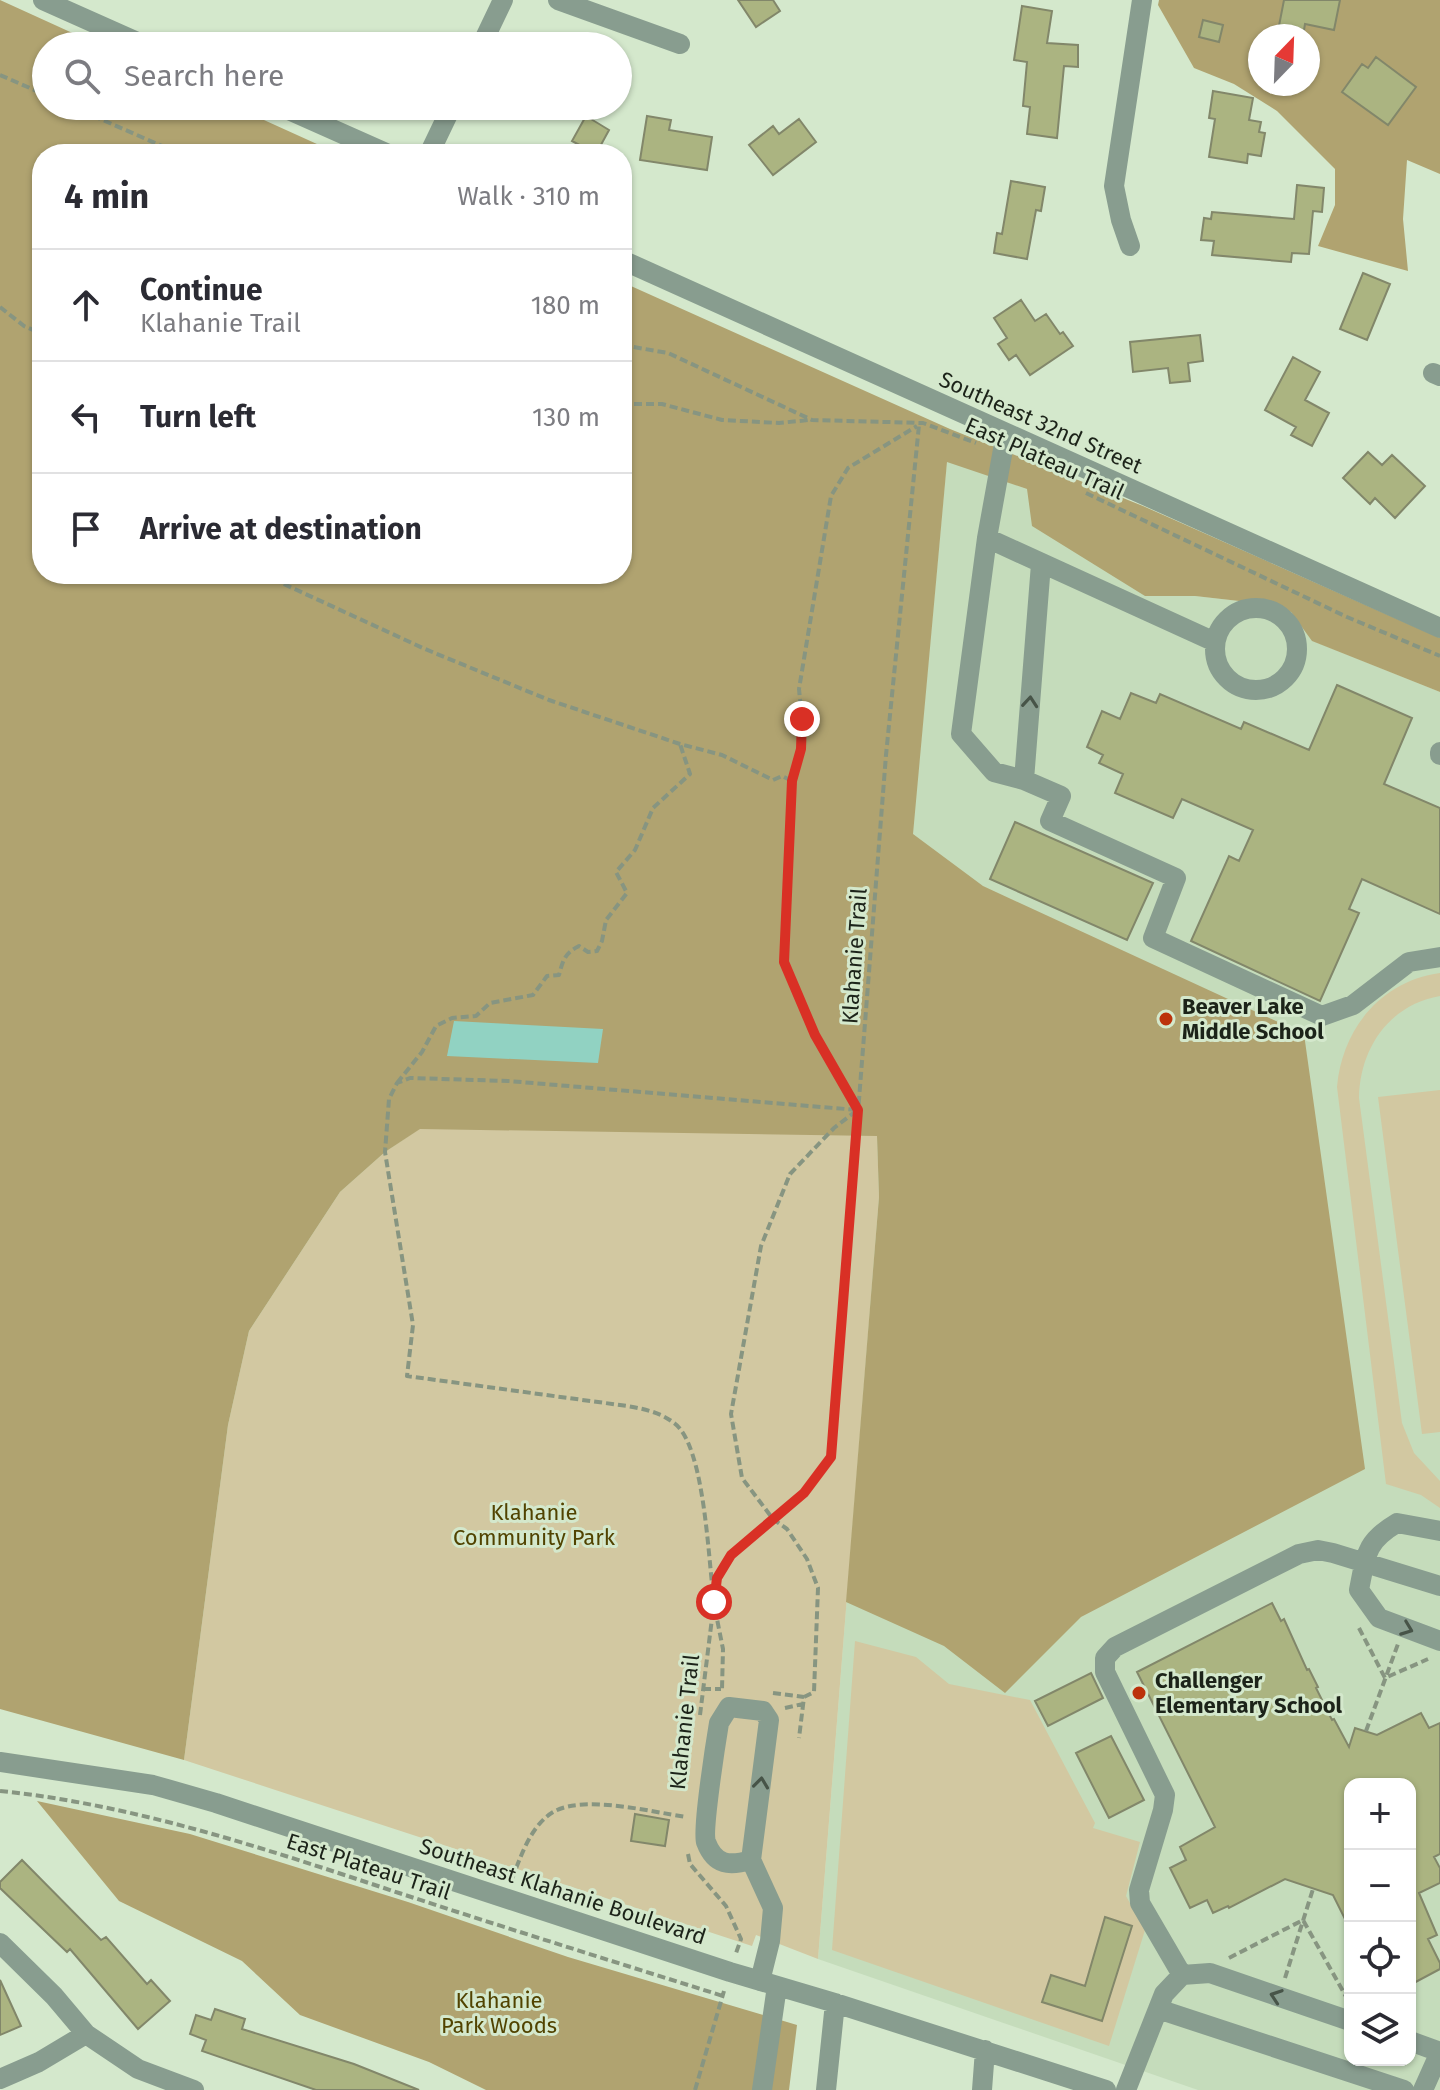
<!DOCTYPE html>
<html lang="en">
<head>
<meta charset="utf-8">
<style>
  :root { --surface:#fff; --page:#f2f2f3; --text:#2b2b33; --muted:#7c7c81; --line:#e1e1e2 }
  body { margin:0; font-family:"Fira Sans",sans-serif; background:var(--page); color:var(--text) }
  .controls { position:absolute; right:24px; bottom:24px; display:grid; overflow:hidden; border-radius:16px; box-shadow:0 2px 6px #0004 }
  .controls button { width:72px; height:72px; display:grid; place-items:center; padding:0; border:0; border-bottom:2px solid var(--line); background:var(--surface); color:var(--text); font:40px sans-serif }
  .compass { position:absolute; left:1248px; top:24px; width:72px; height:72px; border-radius:50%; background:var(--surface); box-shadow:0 2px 6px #0004; rotate:23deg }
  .stop { position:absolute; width:24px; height:24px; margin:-18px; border:6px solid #d93025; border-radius:50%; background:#fff }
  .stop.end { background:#d93025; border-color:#fff; box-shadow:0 2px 8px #0008 }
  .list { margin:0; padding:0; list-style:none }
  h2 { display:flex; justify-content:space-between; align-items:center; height:104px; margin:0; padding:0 32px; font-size:34px }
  h2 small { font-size:26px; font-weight:400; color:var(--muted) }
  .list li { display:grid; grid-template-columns:52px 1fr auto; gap:24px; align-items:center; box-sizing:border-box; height:112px; padding:0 32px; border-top:2px solid var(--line) }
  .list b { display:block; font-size:30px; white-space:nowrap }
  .list p { margin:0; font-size:26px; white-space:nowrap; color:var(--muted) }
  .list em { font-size:26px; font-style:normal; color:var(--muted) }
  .icon { flex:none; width:44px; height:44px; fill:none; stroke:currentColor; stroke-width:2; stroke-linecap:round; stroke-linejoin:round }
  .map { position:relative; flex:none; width:1440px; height:2090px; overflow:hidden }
  .search { position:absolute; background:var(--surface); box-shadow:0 2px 6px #0004; left:32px; top:32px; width:600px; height:88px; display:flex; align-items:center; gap:20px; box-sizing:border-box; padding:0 28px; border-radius:44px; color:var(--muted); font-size:30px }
  .panel { position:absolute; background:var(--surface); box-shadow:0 2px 6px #0004; left:32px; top:144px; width:600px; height:440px; border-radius:32px }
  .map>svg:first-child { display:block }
</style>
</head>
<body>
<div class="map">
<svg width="1440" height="2090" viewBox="0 0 1440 2090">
  <rect width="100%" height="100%" fill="#d4e8cc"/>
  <!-- built -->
  <path fill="#c5dcbb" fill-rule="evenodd" d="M947,461L1027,489L1145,596H1195L1248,602L1291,612L1313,641L1440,692V2090H1198L818,1959L879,1197L877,1135L906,902ZM1350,1784H1410V2060H1350Z"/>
  <!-- green -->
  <path fill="#d2c8a1" d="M1440,973V996C1389,1005 1360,1048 1359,1098L1402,1423L1414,1453L1440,1481V1508L1421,1495L1386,1484L1337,1087C1342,1029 1381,981 1440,973Z
    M393,1080L877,1135L879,1197L818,1959L756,1935L752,1946L184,1760L228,1425L249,1331L340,1192L385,1152L419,1129Z
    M1440,1090V1432L1422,1434L1378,1097Z
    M855,1641L916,1657L949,1684L1030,1700L1095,1823L1093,1828L1140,1842L1126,1896L1145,1930L1109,2046L832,1950Z"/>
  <!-- forest -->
  <path fill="#b0a370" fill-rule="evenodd" d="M0,0L101,46H46V106H233L339,154H42V574H622V282L950,429L1143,506L1440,638V692L1312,641L1291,612L1248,602L1195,596H1145L1032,526L1027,489L947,462L913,834L983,886L1304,1034L1365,1469L1081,1617L1005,1693L944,1646L846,1602L879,1197L877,1136L420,1129L385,1152L340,1192L249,1331L228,1425L184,1760L0,1709Z
    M1159,0H1440V174L1407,160L1403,219L1408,271L1318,246L1335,205V169L1277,111L1234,84L1194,68L1158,5ZM1260,36H1308V84H1260Z
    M37,1801L190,1834L408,1902L568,1957L797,2025L789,2090H486L429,2062L300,2015L242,1961L119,1901Z"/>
  <!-- water -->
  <path fill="#91d2c2" d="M454,1021L603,1029L598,1063L447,1056Z"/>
  <!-- building -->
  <path fill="#abb481" stroke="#82876a" stroke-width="2" d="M738,0H773L780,11L756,27Z
    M1284,0H1340L1334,30L1305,24L1303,36H1277Z
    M1022,6L1052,11L1047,43L1078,45V67L1064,66L1057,138L1027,134L1030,107L1023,106L1027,62L1014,60Z
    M1203,20L1223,25L1219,42L1199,37Z
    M1376,57L1416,87L1388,125L1342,92L1362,64L1368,68Z
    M1213,91L1253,98L1249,120L1261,122L1259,132L1265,133L1261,156L1248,154L1247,163L1209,157L1215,119L1209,118Z
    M586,116L609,130L596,154L572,141Z
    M647,116L671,120L669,130L712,137L707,170L640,160Z
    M799,119L816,142L773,175L749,145L773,126L779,134Z
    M1011,181L1045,187L1041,211L1036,210L1027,259L994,253L997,233L1002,234Z
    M1297,185L1324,188L1322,212L1313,211L1309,254L1292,253L1291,262L1212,255L1214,241L1201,240L1204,218L1211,219L1212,212L1294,219Z
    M1363,273L1390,284L1367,340L1340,329Z
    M1021,300L1035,321L1046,314L1060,334L1063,332L1073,346L1030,375L1016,355L1009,360L998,344L1007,338L994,318Z
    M1200,335L1203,361L1188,363L1190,381L1170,383L1168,368L1133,372L1130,342Z
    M1293,357L1320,372L1305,400L1329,413L1312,446L1291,435L1296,427L1265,410Z
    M1368,452L1382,465L1392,455L1425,486L1395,518L1375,498L1370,504L1343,478Z
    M1337,685L1412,718L1384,784L1440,808V914L1362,879L1349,909L1359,913L1320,1001L1191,941L1229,856L1239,861L1253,830L1182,799L1173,818L1115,793L1123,774L1099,763L1103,755L1087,747L1102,711L1120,719L1131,693L1156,703L1160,694L1241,729L1244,722L1309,750Z
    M1015,822L1153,883L1127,940L990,879Z
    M1272,1603L1281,1621L1284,1619L1307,1670L1309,1669L1318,1687L1316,1688L1332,1720L1334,1719L1349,1747L1355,1728L1377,1735L1421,1713L1429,1728L1440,1723V1854L1434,1857L1440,1868V1883L1419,1893L1437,1935L1428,1939L1440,1963V1969L1410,1985V1784H1350V1929L1333,1895L1285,1879L1229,1908L1228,1906L1213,1913L1207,1900L1190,1908L1170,1868L1186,1860L1180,1847L1215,1827L1137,1672Z
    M1091,1673L1103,1698L1048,1726L1035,1701Z
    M1111,1736L1144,1800L1109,1818L1076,1753Z
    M635,1814L669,1820L665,1846L631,1841Z
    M22,1860L101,1940L106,1937L147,1984L151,1980L170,2001L138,2029L70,1949L67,1952L0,1888V1882Z
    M1105,1917L1132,1926L1102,2021L1042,2002L1051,1975L1085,1986Z
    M0,1980L21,2026L0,2035Z
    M215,2009L245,2019L242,2029L354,2064L419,2090H316L202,2051L206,2040L190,2034L196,2015L211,2020Z"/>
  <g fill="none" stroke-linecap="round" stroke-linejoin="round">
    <!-- path -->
    <path stroke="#879581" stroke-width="4" stroke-dasharray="8 4" stroke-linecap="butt" d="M0,75L46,95
      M71,106L180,154
      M0,307L24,326L42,334
      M622,345L668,353L812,420L923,423L976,443
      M622,404H662L722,420L779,423L809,420
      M1086,493L1347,617L1440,656
      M262,574L425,649L549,700L680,744L722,755L773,780L782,776L792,781
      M397,1083L422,1052L436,1026L452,1018L476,1016L490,1003L533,995L547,976L559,975C563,960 565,953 579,946L588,952L597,951L602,941L606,920L627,893L616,872L635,850L653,808L690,774L680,744
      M857,1108L815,1035L784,962L792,781L801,749L802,719L799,689L831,496L848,468L917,426
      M713,1592C708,1555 704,1444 674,1423C660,1412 644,1409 627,1406L407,1376L413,1325L385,1152L389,1099L397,1083L410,1078L508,1081L858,1110
      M715,1609L723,1649L722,1689
      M1359,1628L1385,1678L1428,1659
      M703,1689H721
      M773,1693L804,1697L799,1738
      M804,1697L814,1692L818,1588L807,1559L787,1529L773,1519L742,1478L731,1414L761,1246L790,1174L834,1128L856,1111
      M785,1708L803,1704
      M700,1715L717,1578L731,1555L804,1493L831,1457L886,755L919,425
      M1366,1731L1398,1644
      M0,1791C137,1805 269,1850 399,1893C506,1928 615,1962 723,1996
      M688,1854L690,1864L726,1906L741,1939L735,1956
      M512,1879C521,1856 531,1824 555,1811C586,1795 652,1812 686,1817
      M1229,1958L1303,1920L1348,2000
      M1285,1978L1313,1889
      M695,2090L724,1991"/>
    <!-- minor -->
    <path stroke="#889d8f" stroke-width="20" d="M43,0L146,46
      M558,0L680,44
      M481,46L503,0
      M280,106L388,154
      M429,154L452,106
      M1130,246L1121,220L1114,186L1142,0
      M622,260L1440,628
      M1433,373L1440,376
      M1006,433L987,538L961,734L994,772L1024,780L1061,796L1050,821L1176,878L1153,938L1322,1016L1353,1005L1409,962L1440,957
      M987,538L1215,642
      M1215 649a41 41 0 1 1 82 0a41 41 0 1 1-82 0Z
      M1440,752V755
      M1024,780L1041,564
      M1440,1531L1397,1523C1365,1542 1366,1555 1359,1590L1379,1618L1440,1641
      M0,1762L153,1785L216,1803L730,1972L835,2003L1106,2090
      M751,1860C730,1866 715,1866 706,1842C702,1830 716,1741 719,1723L729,1707L763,1711L769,1720L751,1860L773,1908L770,1941L760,1981
      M0,1943L54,1996L86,2034L138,2069L194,2090
      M1182,1975L1140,1903L1139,1890L1163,1810L1165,1795L1105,1672V1658L1115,1647L1299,1554L1318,1550L1333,1553L1440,1586
      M1158,2009L1404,2090
      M1410,2041L1440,2052
      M0,2079L39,2062L86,2034
      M762,2090L777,1986
      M826,2090L835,2003
      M982,2090L985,2050
      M1126,2090L1164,1994L1182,1975L1210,1973L1350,2021
      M1423,2090L1440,2052"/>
  </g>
  <!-- one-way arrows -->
  <defs><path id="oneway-chevron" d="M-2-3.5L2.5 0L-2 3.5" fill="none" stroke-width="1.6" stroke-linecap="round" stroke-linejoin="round" transform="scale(2)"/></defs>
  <g stroke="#475448">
    <use href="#oneway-chevron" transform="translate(1030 702) rotate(-85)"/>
    <use href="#oneway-chevron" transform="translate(1407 1629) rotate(21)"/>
    <use href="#oneway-chevron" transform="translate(761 1783) rotate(-83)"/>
    <use href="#oneway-chevron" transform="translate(1276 1996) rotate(-161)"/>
  </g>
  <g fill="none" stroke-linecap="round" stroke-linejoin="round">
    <!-- route -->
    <path stroke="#d93025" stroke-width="10" d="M714,1602L717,1578L731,1555L804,1493L831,1457L858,1110L815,1035L784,962L792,781L801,749L802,719"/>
  </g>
  <!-- markers -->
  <g fill="#bc320b" stroke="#d4e8cc" stroke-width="3">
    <circle cx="1166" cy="1019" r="8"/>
    <circle cx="1139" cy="1693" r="8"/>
  </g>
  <g text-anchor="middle" stroke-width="6" stroke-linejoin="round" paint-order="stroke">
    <!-- street labels -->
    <g font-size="22" fill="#1c2319" stroke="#d4e8cc">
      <text transform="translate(1041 422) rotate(24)" y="8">Southeast 32nd Street</text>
      <text transform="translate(1045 458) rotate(24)" y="8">East Plateau Trail</text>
      <text transform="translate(854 956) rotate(-86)" y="8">Klahanie Trail</text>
      <text transform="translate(684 1722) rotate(-84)" y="8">Klahanie Trail</text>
      <text transform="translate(369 1866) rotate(18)" y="8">East Plateau Trail</text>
      <text transform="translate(563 1891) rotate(18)" y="8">Southeast Klahanie Boulevard</text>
    </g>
    <!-- poi labels -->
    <g font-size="22" font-weight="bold" fill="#1c2319" stroke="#d4e8cc" text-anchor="start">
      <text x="1182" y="1014">Beaver Lake<tspan x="1182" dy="25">Middle School</tspan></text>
      <text x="1155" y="1688">Challenger<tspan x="1155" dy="25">Elementary School</tspan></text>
    </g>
    <!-- park labels -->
    <g font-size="22" fill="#514300" stroke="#d4e8cc">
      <text x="534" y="1520">Klahanie<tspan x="534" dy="25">Community Park</tspan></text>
      <text x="499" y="2008">Klahanie<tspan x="499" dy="25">Park Woods</tspan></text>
    </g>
  </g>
</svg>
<div class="controls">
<button>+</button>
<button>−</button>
<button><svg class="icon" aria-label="locate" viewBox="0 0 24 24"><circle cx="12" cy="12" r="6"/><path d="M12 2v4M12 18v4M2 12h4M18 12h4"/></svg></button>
<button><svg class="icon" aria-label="layers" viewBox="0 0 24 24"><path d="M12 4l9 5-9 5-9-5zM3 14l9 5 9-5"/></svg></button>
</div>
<svg class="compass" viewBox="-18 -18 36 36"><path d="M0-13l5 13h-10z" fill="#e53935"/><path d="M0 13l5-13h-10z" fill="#7c7c81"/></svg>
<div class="stop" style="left:714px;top:1602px"></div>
<div class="stop end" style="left:802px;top:719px"></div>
<div class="search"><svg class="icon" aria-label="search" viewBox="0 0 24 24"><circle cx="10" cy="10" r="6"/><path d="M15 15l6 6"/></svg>Search here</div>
<section class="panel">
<h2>4 min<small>Walk · 310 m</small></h2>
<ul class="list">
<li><svg class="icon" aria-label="ahead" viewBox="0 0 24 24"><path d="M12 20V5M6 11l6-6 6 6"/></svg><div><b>Continue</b><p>Klahanie Trail</p></div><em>180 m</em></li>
<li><svg class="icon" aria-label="left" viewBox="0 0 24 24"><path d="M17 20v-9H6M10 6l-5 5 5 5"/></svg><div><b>Turn left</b></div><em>130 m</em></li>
<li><svg class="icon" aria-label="arrive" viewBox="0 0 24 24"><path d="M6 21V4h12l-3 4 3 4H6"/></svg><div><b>Arrive at destination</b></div></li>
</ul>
</section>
</div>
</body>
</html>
